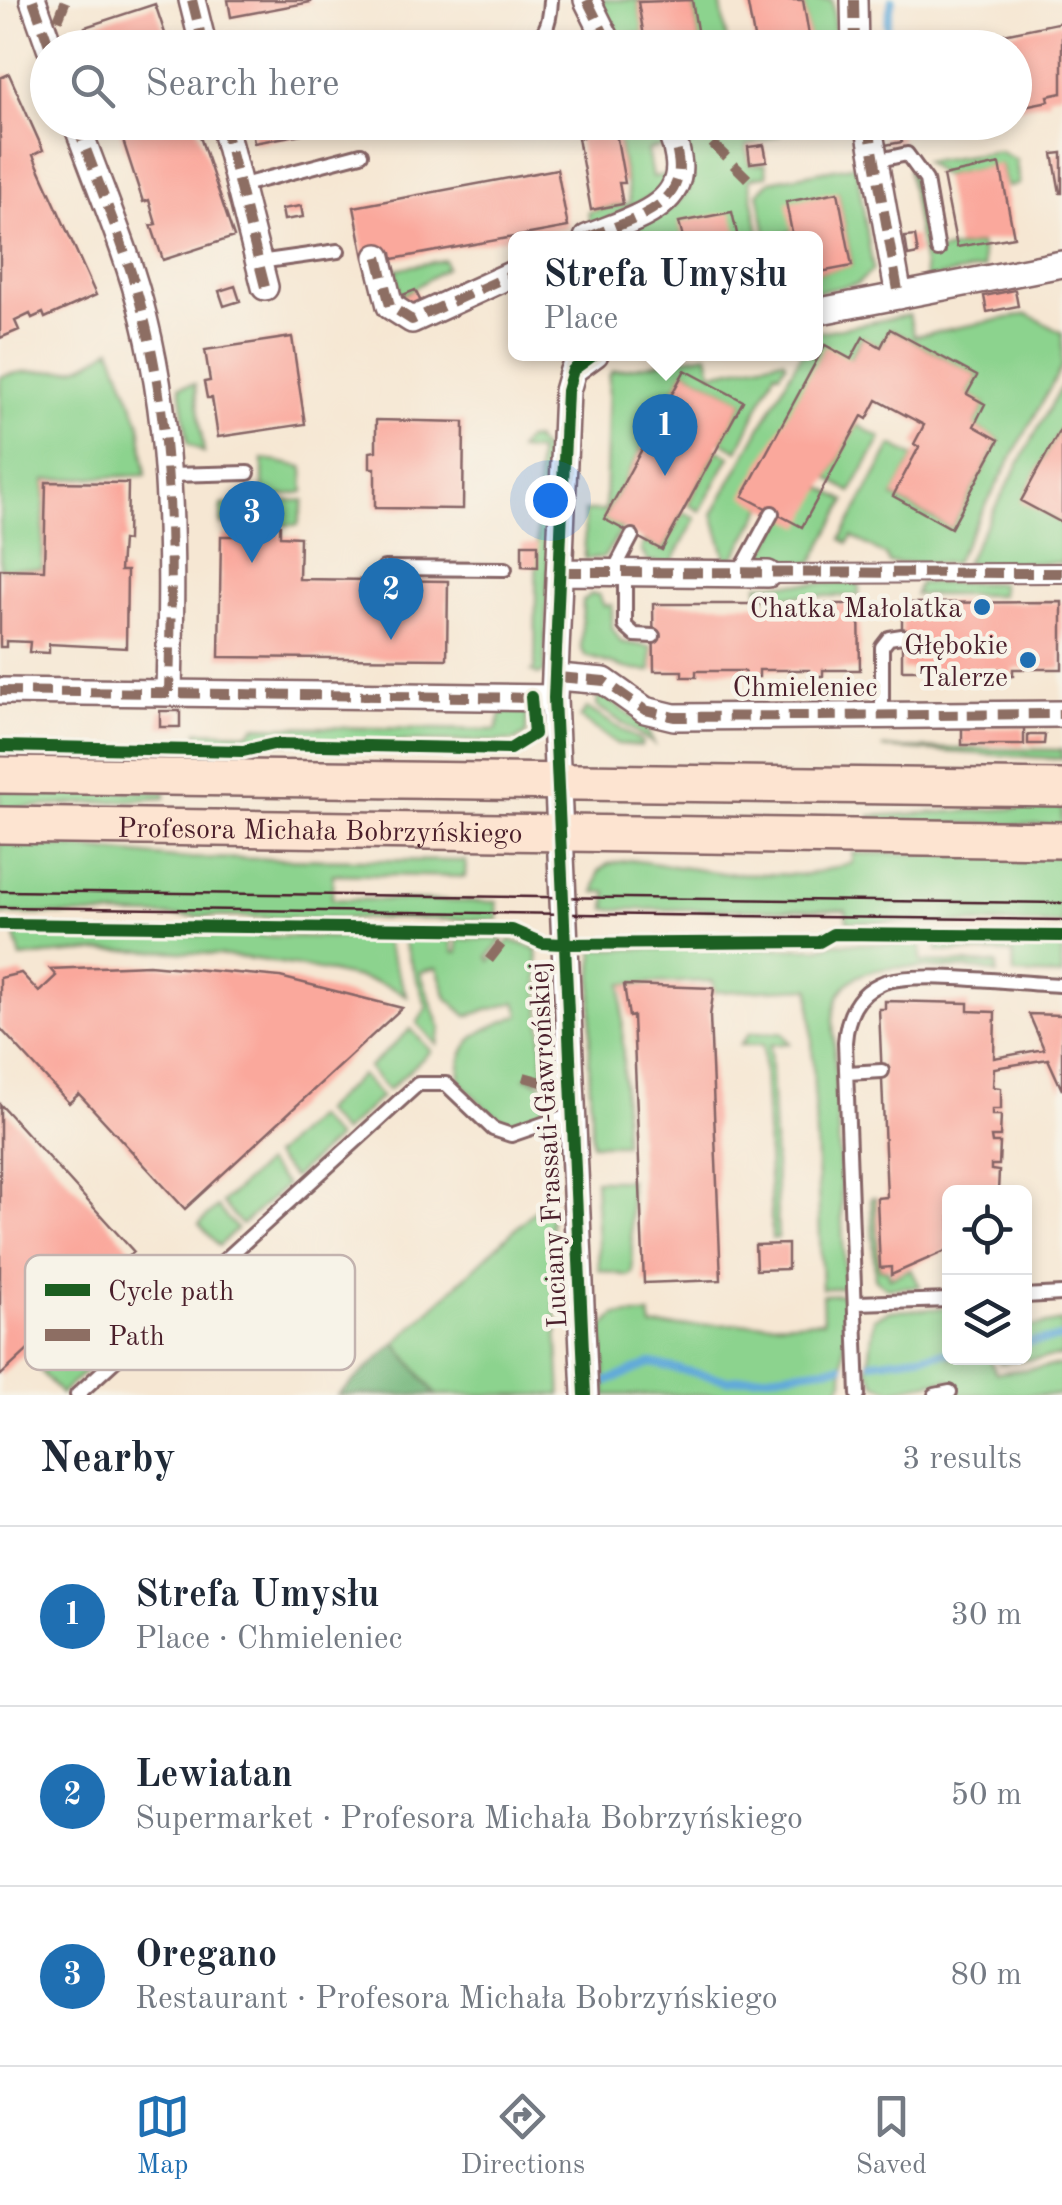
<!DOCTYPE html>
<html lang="en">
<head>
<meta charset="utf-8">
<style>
  :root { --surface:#fff; --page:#f2f2f3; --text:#1f2937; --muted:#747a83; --line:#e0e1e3; --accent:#1f6fb2 }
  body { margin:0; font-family:"Old Standard TT",serif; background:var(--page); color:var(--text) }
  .controls { position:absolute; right:30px; bottom:30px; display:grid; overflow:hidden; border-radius:15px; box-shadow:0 5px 15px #0003 }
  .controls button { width:90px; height:90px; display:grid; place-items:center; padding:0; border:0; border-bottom:2px solid var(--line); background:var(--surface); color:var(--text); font:50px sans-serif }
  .you { position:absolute; left:550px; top:500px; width:35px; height:35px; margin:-25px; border:8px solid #fff; border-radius:50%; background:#1a73e8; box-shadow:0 0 0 15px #1a73e833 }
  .badge { display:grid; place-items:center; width:65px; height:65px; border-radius:50%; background:var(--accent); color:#fff; font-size:32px; font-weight:700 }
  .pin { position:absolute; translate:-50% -82px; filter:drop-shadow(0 2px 5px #0008) }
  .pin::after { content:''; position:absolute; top:52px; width:35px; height:30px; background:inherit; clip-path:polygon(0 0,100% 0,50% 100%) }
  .popup { position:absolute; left:508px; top:231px; width:315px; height:130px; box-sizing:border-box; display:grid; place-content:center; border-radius:15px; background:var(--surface); filter:drop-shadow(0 2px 8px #0005); font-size:32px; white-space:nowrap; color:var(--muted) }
  .popup b { font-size:38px; color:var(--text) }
  .popup::after { content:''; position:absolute; left:50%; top:100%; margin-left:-20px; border:20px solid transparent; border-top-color:var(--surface) }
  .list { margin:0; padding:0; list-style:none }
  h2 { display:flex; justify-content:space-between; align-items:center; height:130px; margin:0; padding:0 40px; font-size:42px }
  h2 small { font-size:32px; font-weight:400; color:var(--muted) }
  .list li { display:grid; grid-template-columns:65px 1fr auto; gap:30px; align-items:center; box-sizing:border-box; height:180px; padding:0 40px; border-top:2px solid var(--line) }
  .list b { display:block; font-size:38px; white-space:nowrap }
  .list p { margin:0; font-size:32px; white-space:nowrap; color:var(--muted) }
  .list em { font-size:32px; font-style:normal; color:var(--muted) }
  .icon { flex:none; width:55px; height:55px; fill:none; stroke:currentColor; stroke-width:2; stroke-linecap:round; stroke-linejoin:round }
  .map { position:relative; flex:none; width:1062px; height:1395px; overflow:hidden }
  .search { position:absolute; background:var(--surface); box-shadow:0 5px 15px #0003; left:30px; right:30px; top:30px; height:110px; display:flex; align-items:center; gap:25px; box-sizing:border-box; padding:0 35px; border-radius:55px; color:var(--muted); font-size:38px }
  .sheet { height:670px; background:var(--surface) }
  nav { display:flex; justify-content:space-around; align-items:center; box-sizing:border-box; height:140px; border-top:2px solid var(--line); background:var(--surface); font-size:28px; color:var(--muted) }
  nav a { display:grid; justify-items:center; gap:5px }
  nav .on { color:var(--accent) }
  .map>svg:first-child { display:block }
</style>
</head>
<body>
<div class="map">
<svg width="1062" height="1395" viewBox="0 0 1062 1395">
  <rect width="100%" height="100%" fill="#f7f3e8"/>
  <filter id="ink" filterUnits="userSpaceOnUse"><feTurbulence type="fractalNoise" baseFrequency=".01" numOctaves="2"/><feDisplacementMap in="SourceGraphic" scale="20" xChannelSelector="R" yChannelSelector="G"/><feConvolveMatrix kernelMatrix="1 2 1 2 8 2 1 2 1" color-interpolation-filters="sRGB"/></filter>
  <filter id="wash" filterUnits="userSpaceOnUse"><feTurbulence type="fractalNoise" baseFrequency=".0048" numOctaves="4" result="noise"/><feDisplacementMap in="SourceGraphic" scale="40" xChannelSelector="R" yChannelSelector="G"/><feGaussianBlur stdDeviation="2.25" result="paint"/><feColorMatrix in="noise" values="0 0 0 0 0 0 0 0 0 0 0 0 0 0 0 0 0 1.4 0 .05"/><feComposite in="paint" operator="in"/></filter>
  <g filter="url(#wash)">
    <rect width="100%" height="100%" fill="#f6e7d3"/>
    <!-- green -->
    <path fill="#8cd38e" stroke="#6b795c" stroke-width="2.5" d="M598,0H648L638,2L644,34H615Z
      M692,0H720L728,47H700Z
      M803,0H832L836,47H806H810Z
      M615,123H638C645,135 658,135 667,146L647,150L652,177L672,174L662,191L591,227L588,212L630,203Z
      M682,123H778L780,135L746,146L750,165L765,164L767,175L749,179L760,238H738L680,223L683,238H610L671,209L690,189Z
      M999,151L1016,160L1019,184L1007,187L1000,165L943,176L924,161Z
      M856,165L873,270L857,284L815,292V273L852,265L838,193C814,211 800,235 767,238L758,193L770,181Z
      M908,170L912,171L929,253L980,244L984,268L926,279Z
      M444,260L446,268L400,297L396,269Z
      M1028,314L1062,333V366L954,563H889L886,556L852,536L848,543L841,539L892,445L914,457L893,497L951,528L999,440L974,426L985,404L967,394L977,376L891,329L881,347L862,337L737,553L727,562L713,514L801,354H815V333L909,315L914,336Z
      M111,348L140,423L146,475L45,480L42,569L0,568V377C24,369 42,372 66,370C83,369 98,357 111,348Z
      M708,354L712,373L783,359L786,363L780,373L775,371L738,451L721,441L743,401L685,370L604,518L622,529L604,557L585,559L584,511H605L609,376L612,371Z
      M195,384L204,453L188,443L180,386Z
      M1062,385V426L1022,500L1062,523V563H965Z
      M857,425L881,438L851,492L828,478Z
      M534,439L553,464L544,672L538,675L531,671L535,668L538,452L518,450L526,440Z
      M717,449L730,456L700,511L688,504Z
      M263,459L303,467L304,492L263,499Z
      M823,488L846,501L812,563H759L784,517Z
      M304,500L298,525L221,524L222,505Z
      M683,512L696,518L671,564L648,561L641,550L644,541L663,550Z
      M859,583V596H759L758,584Z
      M919,583H1001V595H915Z
      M591,594L599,595L604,606L612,605V628L621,642L651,647V671C627,672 610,662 585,656L581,647L583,601Z
      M598,692L645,726L654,744L597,706Z
      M587,708L642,742L641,746L617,744L580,718Z
      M503,710H527L526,734L515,741L198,743V731L249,733L255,726L496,730Z
      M882,748L1062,750V759Z
      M0,752L234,755L240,761L0,757Z
      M0,789L165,792V798L0,809Z
      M1062,806V825L871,822L870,816Z
      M0,840L175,858L466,861L465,877L333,874L332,899L497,902L498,920L0,914Z
      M853,853L1062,856V924L847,922L846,910L606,909L607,892H595L599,871L608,864L630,860L722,873L805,875L853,863Z
      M21,932L384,938L407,996C388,982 357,978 334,973C231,951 127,943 21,958L15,936Z
      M402,938L451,939L453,952H458L457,939H503L488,957L490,961L510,940L537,949L544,1080L524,1077L544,1085V1117C505,1134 485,1109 460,1080C456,1037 485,1029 520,1015L516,1002L467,1016L447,998L437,968L420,972L441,1029L437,1045L417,1023L427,1008Z
      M837,943L921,945V962L997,964V974C977,967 954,969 933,968C891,967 837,962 833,1019L845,1287L822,1289L810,988L714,992L713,981L622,984L624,1144H592L589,1064L594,949L820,948Z
      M938,944L1062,946V976L1014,974L1013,953L937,951Z
      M411,1029L431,1051L388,1090L368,1068Z
      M750,1033H782L790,1043L770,1045L778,1238L772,1239L763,1045H740Z
      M361,1075L381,1097L342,1133L322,1111Z
      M315,1117L336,1139L293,1178L273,1156Z
      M265,1163L286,1185L242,1225L222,1203Z
      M595,1180H629L633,1272L628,1276L599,1270Z
      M871,1198H875L879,1269L888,1270L890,1278L911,1269L920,1286L887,1288L875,1279Z
      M217,1207L237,1229L219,1246L199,1224Z
      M550,1209L561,1395H436L396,1343L535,1210Z
      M143,1259L173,1290L61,1394L41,1372L74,1341L70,1327Z
      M845,1294L843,1381L835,1395H606L602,1329L616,1315H650L652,1327L823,1321L822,1295Z
      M949,1308L950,1358H989L996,1373L1062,1365V1395H955L950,1379L892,1390L876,1384L868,1369L874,1318L890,1311Z
      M1062,1321V1356L1000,1363L997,1358H1024L1025,1328Z"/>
    <!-- forest -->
    <path fill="#71b579" stroke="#5e6a52" stroke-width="2.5" d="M396,1343L436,1395H338Z"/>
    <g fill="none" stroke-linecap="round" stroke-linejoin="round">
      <!-- stream -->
      <path stroke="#62aad9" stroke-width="8" d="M887,25L892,0
        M1024,1343L1062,1338
        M872,1362L950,1352
        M608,1381L651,1363L728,1380L841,1366"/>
    </g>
    <g id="blocks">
      <!-- building -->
      <path fill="#faa89c" d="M228,0H311V2L231,17Z
        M692,0L700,48H646L638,2Z
        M747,0H803L811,47L756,48Z
        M155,4L170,48H92L85,27Z
        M1062,22V93L1048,96L1049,101L1014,108V48H936Z
        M517,34L520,48H457V46Z
        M9,74L43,150L33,155L96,295L45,318L43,313L32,318L30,314L15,321L19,330L0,338V78Z
        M117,122H195L234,237L163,260L151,225L156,224L149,200L143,202Z
        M251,122H355V124L254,143Z
        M581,122H614L625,183H619L623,204L591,210L578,138L583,137Z
        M898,125L902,142L885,145L882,128Z
        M764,145L767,161L750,163L748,147Z
        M1062,153V193H1060L1053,154Z
        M1000,164L1014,237L957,247L943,176Z
        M557,169L568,227L393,259L392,253L364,258L354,207Z
        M838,192L852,266L815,273V238H793L786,202Z
        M301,206L303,217L284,220L282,209Z
        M732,212L738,238H683L679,222Z
        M915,236L918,254L908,256L905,237Z
        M235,286L240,301L224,306L219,291Z
        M415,290L421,302L409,308L403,295Z
        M1015,290L1018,306L987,312L984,296Z
        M890,329L977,376L967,394L985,404L974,426L999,440L951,528L893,496L919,447L914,444L924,425L877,400L867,419L862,416L802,527L743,496L825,345L851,359L863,337L881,347Z
        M292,337L305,424L218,437L212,398H207L204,382L210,381L205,350Z
        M685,370L743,401L662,550L604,519Z
        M376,420L464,422L463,509L375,508V468H370V452L376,451Z
        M1062,426V523L1021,501Z
        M46,482L128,483L127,541L122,540L120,571H127L126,648L49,644V653L29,652L30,642L6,641V647H0V569L44,570Z
        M256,525H280V536L300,537L299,579L448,581L447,659L219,657L221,536H256Z
        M522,544H538V567L522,566Z
        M1062,602V669H1013V676L1007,677H999V669L953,670V677H938V670H902V603Z
        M653,604H859L860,670H823V676H809V670H759V677H745V671H696V677H682V671H654Z
        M160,711H180V727H160Z
        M962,728H1024V745H962Z
        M1028,735H1045L1044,744H1028Z
        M149,965L280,977L402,1008L185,1209L79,1094L69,1103L0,1028V978L21,973L39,992L56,976L50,969Z
        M624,985L714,988L710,1016L721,1280L644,1283L633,1016L629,1017Z
        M885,1001L968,1003V1011L995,1012L994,1058L1044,1049L1029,1014L1062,1015V1090L1048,1059L994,1068L993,1087L1001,1088V1109H992V1115H1001L1000,1137H991L992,1143H1000L999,1165H991V1170L999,1171L998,1192H950V1249L891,1275V1267L880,1268L877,1198L887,1197L879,1009H885Z
        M0,1104L134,1252L0,1376Z
        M788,1244V1269L756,1270L755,1245Z"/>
    </g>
  </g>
  <g filter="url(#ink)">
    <use href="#blocks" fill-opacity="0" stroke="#866566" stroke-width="2.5"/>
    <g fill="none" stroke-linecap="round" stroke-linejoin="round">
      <!-- service casing -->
      <g stroke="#866566" stroke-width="18">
        <path id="service" d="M521,45C546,40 550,24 551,0
          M875,161L907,154L926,180L938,250
          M239,186L361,154
          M259,262L338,251
          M170,475L248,473
          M384,568L505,569
          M740,572L772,513
          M612,574L632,536
          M625,574V626L635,635L653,636
          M882,715V647L889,638L902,636
          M847,1073L882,1071
          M1024,1296L1062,1294
          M857,1303L950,1300
          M77,1395L418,1084H446L493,1129L511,1135L569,1115
          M858,1395L845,1042C847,1016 856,995 880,984C910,969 1023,984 1062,985
          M935,1395L950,1392"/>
      </g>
      <!-- pedestrian casing -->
      <g stroke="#866566" stroke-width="22">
        <path id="pedestrian" d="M768,574L1062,573"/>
      </g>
      <!-- minor casing -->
      <g stroke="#866566" stroke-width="30">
        <path id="minor" d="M33,0L50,48
          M192,0L204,48
          M587,0L611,48
          M854,0L855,48
          M76,122C99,187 128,252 144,318C175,442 172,566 169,692
          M223,122L265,287
          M868,122L899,296
          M587,238C625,221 687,209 678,158C676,144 672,132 662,122
          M378,257L390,306L412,320L515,273
          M815,312L1062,264
          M562,572L768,574
          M558,677L604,681L645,710L674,717L1062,714
          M0,691L554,698
          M585,1395L554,698L567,391L573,370L595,354"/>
      </g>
      <!-- secondary casing -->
      <g stroke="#866566" stroke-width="40">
        <g id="secondary">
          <path d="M0,775L1062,788"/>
          <path id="s1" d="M0,825L1062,840"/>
        </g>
      </g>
      <!-- service -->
      <use href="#service" stroke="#fff" stroke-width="12"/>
      <!-- pedestrian -->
      <use href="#pedestrian" stroke="#fff" stroke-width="18"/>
      <!-- minor -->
      <use href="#minor" stroke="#fff" stroke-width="25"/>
      <!-- secondary -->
      <use href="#secondary" stroke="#fde4d1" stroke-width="35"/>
      <!-- tram -->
      <path stroke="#4a1f2b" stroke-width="2.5" d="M0,891L1062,903
        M0,907L1062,920"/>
      <!-- quiet -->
      <path stroke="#8d6e63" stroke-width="10" stroke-dasharray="20 10" stroke-linecap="butt" d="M33,0L50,48
        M192,0L204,48
        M587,0L611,48
        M854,0L855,48
        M58,20L66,0
        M76,122C99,187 128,252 144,318C175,442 172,566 169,692
        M223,122L265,287
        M691,122L752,183
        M868,122L899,296
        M587,238C625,221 687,209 678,158C676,144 672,132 662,122
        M378,257L390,306L412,320L515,273
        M562,572L1062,573
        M558,677L604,681L645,710L674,717L1062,714
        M0,691L539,698
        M489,960L512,930
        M524,1077L549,1084"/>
      <!-- cycleway casing -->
      <g stroke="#f7f3e8" stroke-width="19">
        <path id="cycleway" d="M0,746L243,751L274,744L510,749L534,734L531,697
          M0,924L512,930L542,943L563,944L819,942L833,934L1062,936
          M585,1395L554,698L567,391L573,370L595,354"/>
      </g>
      <!-- cycleway -->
      <use href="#cycleway" stroke="#1b5e20" stroke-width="12"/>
    </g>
  </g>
  <!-- markers -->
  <g fill="#1f6fb2" stroke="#f7f3e8" stroke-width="4">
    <circle cx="982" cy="607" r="10"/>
    <circle cx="1028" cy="660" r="10"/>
  </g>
  <g text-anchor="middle" stroke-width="9" stroke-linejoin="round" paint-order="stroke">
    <!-- poi labels -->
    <g font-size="28" fill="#4a1f2b" stroke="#f7f3e8" text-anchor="end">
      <text x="962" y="617">Chatka Małolatka</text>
      <text x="1008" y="654">Głębokie<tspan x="1008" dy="32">Talerze</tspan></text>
    </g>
    <!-- street labels -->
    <g font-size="28" fill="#4a1f2b" stroke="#f7f3e8">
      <text x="805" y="696">Chmieleniec</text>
      <text dy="10" stroke="none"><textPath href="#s1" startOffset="320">Profesora Michała Bobrzyńskiego</textPath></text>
      <text transform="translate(547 1145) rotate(-93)" y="10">Luciany Frassati-Gawrońskiej</text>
    </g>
  </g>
  <!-- legend -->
  <rect x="25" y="1255" width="330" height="115" rx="15" fill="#f7f3e8" stroke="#c3b3af" stroke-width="2.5"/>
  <rect x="45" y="1284" width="45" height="12" fill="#1b5e20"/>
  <rect x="45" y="1329" width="45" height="12" fill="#8d6e63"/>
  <g font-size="28" fill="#4a1f2b">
    <text x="108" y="1300">Cycle path</text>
    <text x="108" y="1345">Path</text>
  </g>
</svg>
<div class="controls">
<button><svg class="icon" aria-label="locate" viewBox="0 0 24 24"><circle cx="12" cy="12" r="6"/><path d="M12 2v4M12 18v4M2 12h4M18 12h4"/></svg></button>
<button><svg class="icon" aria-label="layers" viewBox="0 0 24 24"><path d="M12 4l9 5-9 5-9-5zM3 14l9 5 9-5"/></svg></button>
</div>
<div class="you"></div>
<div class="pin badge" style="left:665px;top:476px">1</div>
<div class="popup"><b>Strefa Umysłu</b>Place</div>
<div class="pin badge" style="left:391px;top:640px">2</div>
<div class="pin badge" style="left:252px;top:563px">3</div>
<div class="search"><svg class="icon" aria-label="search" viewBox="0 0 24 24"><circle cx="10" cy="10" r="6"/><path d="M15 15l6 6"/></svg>Search here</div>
</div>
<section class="sheet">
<h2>Nearby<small>3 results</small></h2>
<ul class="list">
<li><span class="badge">1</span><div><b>Strefa Umysłu</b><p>Place · Chmieleniec</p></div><em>30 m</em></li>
<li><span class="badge">2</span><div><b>Lewiatan</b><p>Supermarket · Profesora Michała Bobrzyńskiego</p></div><em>50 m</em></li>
<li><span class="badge">3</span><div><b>Oregano</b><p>Restaurant · Profesora Michała Bobrzyńskiego</p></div><em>80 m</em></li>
</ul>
</section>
<nav>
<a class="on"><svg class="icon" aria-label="map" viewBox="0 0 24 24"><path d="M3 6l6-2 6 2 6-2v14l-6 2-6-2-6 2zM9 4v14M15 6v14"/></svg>Map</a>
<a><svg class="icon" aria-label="directions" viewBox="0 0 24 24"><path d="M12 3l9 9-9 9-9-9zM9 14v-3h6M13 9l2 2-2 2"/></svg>Directions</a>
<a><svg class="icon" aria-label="saved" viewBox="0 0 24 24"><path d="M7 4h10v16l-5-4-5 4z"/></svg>Saved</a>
</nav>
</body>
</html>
